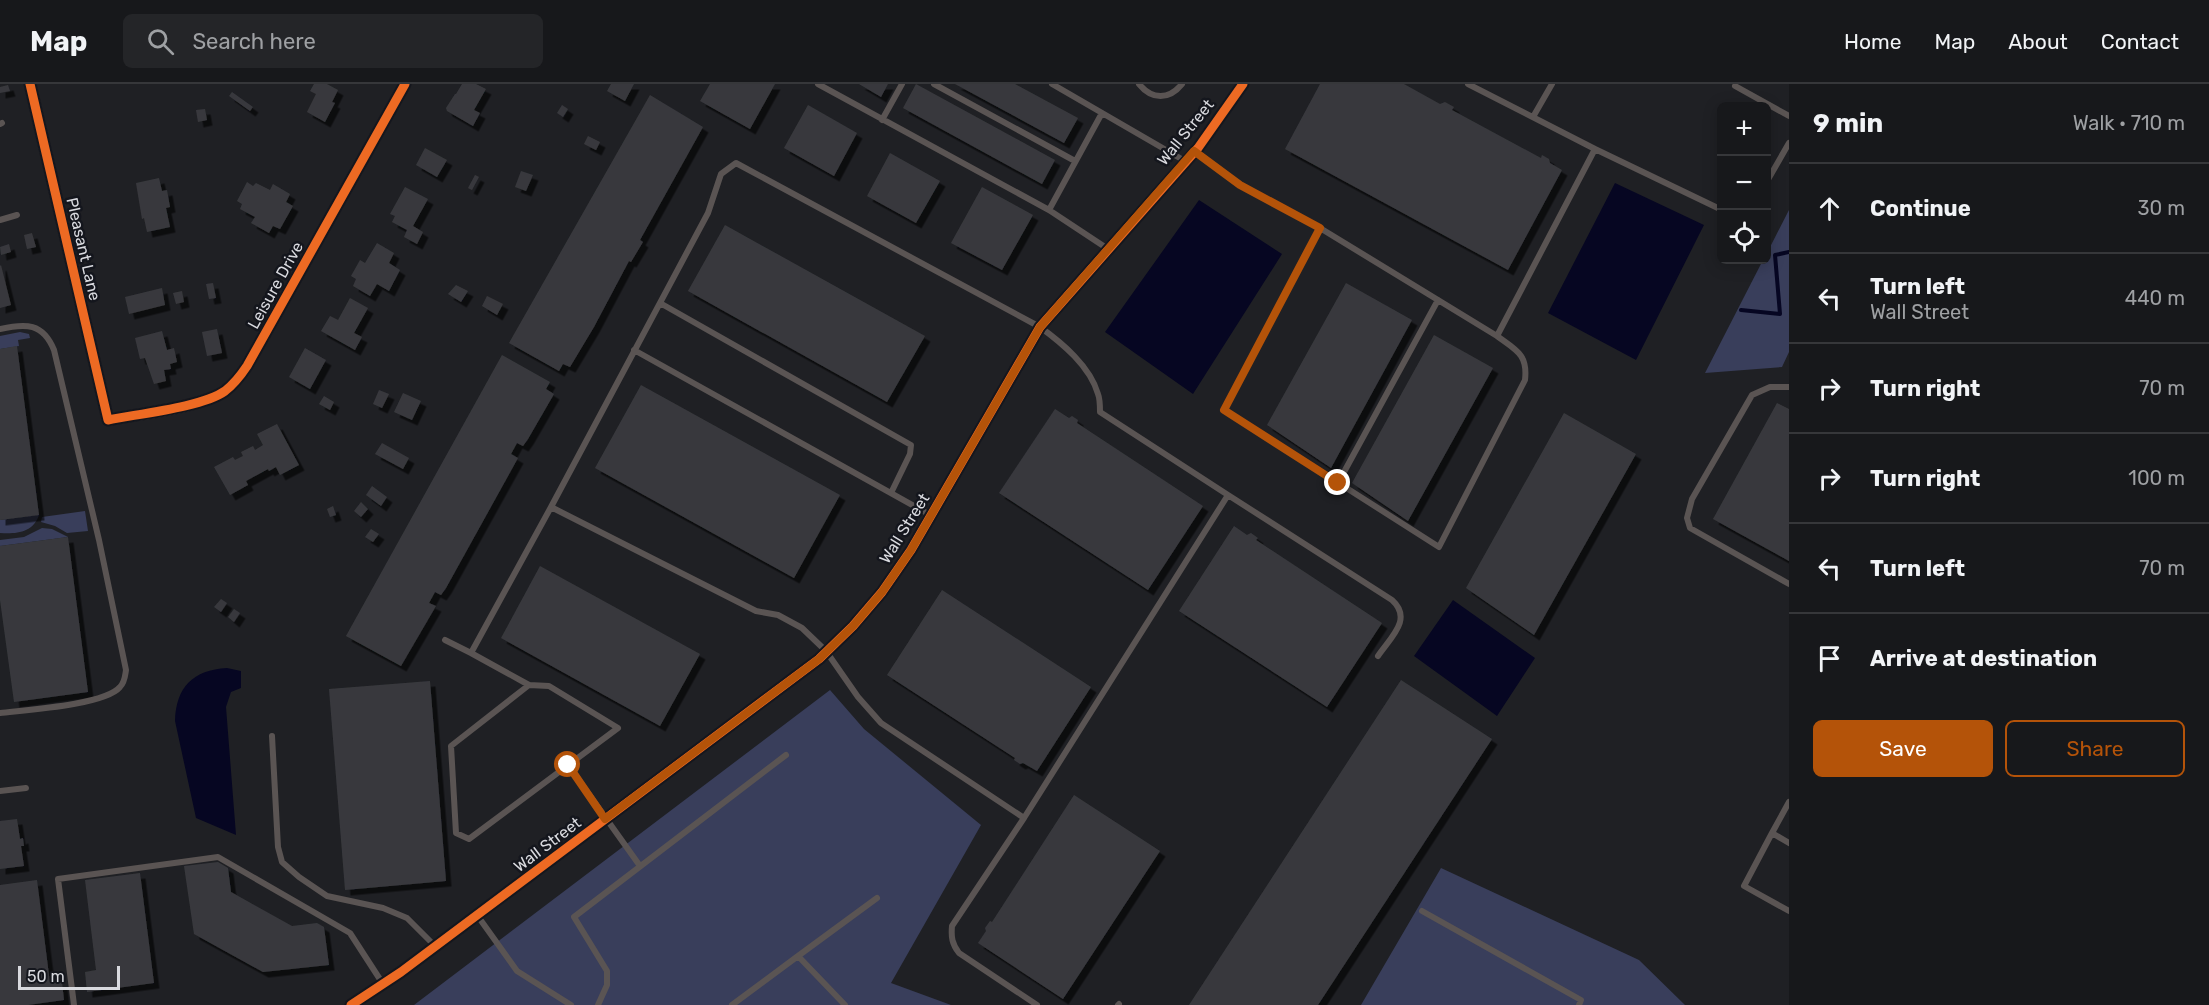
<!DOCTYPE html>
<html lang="en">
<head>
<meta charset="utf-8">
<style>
  :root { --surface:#17181b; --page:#242528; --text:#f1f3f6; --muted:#9ea0a3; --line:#36373a; --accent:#b45309 }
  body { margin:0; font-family:Rubik,sans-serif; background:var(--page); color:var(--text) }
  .controls { position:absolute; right:18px; top:18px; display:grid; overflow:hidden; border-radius:9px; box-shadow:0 3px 15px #0003 }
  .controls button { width:54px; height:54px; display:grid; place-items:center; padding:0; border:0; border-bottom:2px solid var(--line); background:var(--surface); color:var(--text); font:30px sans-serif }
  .scale { position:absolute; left:18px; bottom:15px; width:102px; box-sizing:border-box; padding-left:6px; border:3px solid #d9dadf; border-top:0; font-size:16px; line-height:21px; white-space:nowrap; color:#d9dadf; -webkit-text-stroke:4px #14161d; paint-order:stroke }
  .stop { position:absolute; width:18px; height:18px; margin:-14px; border:4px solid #b45309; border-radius:50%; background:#fff }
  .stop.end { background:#b45309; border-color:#fff; box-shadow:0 2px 6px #0008 }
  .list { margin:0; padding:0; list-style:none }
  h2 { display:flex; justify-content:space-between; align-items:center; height:78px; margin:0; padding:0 24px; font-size:26px }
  h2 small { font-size:20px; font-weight:400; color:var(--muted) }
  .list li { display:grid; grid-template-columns:39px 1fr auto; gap:18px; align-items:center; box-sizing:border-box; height:90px; padding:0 24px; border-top:2px solid var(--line) }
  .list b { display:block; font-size:22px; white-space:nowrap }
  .list p { margin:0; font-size:20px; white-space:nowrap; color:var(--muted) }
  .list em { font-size:20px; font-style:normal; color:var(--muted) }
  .actions { display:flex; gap:12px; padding:18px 24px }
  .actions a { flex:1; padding:14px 0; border:2px solid var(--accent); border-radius:9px; text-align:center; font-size:21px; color:var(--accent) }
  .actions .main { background:var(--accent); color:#fff }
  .icon { flex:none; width:33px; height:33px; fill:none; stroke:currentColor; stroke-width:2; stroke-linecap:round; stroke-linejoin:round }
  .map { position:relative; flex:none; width:1789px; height:921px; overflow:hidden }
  header { display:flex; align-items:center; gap:36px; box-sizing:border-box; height:84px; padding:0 30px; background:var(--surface); border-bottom:2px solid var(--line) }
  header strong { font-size:28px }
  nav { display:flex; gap:33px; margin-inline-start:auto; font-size:21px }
  .search { width:420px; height:54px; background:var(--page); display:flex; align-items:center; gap:15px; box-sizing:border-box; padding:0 21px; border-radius:9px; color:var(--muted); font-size:22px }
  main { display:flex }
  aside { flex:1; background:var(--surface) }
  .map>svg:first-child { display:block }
</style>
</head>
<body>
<header>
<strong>Map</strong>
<div class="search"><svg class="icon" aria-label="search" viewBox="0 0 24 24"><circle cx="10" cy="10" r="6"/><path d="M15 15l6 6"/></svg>Search here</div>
<nav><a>Home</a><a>Map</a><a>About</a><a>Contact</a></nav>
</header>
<main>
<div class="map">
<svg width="1789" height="921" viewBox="0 0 1789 921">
  <defs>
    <filter id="shadow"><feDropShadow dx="5.5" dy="5.5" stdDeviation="0" flood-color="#0009"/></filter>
  </defs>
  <rect width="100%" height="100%" fill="#1f2024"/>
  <!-- green -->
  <path fill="#393e5b" d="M1789,126V268L1782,283L1705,289L1763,176H1766L1767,169Z
    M20,248L29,250L30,254L18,256L19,262L0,265V252Z
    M85,427L88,447L67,449L55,442L41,438L42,433Z
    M39,431C33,449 16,450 0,449V436Z
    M42,444L52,445L68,453L0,462V456L24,453Z
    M830,606L864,645L981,741L891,899L951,921H414Z
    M1441,784L1639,876L1685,921H1361Z"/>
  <!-- water -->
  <path fill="#060622" d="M1615,99L1704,141L1636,276L1548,229Z
    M1199,116L1282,170L1193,310L1105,248Z
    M1453,516L1535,574L1497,632L1414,572Z
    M227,584L241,587V604L231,608L226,623L236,751L196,734L175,637C176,603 193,586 227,584Z"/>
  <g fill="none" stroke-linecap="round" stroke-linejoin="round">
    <!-- stream -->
    <path stroke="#060622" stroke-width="4" d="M1741,226L1780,230L1775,171L1789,168"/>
  </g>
  <!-- building -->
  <path fill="#38393d" filter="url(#shadow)" d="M314,0H327L338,6L332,18L335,19L325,38L307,28L316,10L310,7Z
    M462,0H476L486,5L474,26L480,29L473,42L447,27L446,24L455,10H456Z
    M611,0H634L625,17L607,7Z
    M710,0H775L750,45L700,17Z
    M859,0H888L881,13Z
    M916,0L1055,76L1042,100L903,24Z
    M955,0H1015L1078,34L1064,59Z
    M1320,0H1404L1440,20L1445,18L1454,23L1452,26L1541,74L1542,71L1549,75L1550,79L1562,86L1508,186L1285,65Z
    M8,1L10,7L0,9V3Z
    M232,8L253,23L250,27L229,12Z
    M650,11L703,43L640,156L643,158L631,178L629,177L594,243L570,283L563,280L559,287L509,259Z
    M562,21L568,25L563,33L557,29Z
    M808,21L857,49L834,92L784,64Z
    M205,25L207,36L198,38L196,26Z
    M588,52L600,58L596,66L584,60Z
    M425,64L447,76L437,93L416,81Z
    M890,69L940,97L916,139L867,112Z
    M521,87L533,91L526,107L515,103Z
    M475,91L479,93L472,106L468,104Z
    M159,94L162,107L167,106L170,123L166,124L170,143L147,148L144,134L142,135L136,99Z
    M247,98L253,102L256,99L270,106L273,100L290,110L286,118L293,122L280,145L273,142L269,149L251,139L255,133L240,125L242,120L237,117Z
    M405,103L428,115L413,142L423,148L417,160L404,153L407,146L392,138L395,132L390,130Z
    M982,103L1033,131L1002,186L951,159Z
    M725,141L925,252L887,318L688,207Z
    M32,149L36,163L27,165L24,151Z
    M377,159L394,169L389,179L400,186L389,207L377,200L370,212L353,202L356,195L351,192L360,176L365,179Z
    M9,160L11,168L1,171L0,163Z
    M1,181L11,221L0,224V182Z
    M213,199L216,214L209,215L206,200Z
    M1346,199L1412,236L1331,384L1267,341Z
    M456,201L468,207L461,218L448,210Z
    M162,204L165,221L129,230L125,213Z
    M182,207L184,218L176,220L173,209Z
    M487,212L503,220L497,231L482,222Z
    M350,214L368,224L354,249L362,253L355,266L321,247L330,232L338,236Z
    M217,245L222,269L207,272L202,248Z
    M162,247L167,266L174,264L177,278L170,280L171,285L164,286L166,297L154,300L145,274L140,275L135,254Z
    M1434,251L1493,284L1408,437L1352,399Z
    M17,262L39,431L0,436V265Z
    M305,264L326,276L310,305L289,293Z
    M502,271L550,298L546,305L554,310L528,355L523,362L517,359L511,370L518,374L446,504L441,511L435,508L429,519L436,522L401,582L346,552Z
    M641,301L840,411L794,494L595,384Z
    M379,306L389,310L382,324L373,320Z
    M403,309L421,317L412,336L394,328Z
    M324,312L334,318L330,326L319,320Z
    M1777,319L1789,325V477L1713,435Z
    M1055,325L1069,334L1072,332L1078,336L1077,339L1203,422L1148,506L999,409Z
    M1564,329L1636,370L1534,551L1466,504Z
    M277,340L299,381L280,391L276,383L269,387L268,385L246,397L248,401L230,411L214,383L233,373L235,376L243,372L241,368L253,362L255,366L263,361L257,350Z
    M382,359L409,374L403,385L375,370Z
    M372,402L387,413L381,422L366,411Z
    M361,418L368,425L361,433L354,427Z
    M333,422L336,431L330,433L327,425Z
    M1234,442L1247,451L1251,449L1258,454L1256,456L1382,539L1327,623L1179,527Z
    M371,445L379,450L373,458L365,453Z
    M68,453L88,608L14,618L0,516V462Z
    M540,482L700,570L660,642L501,554Z
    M942,506L1091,603L1037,687L1023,679L1020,680L1014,676L1015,674L887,591Z
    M221,515L227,519L221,528L214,523Z
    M234,525L240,529L234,538L228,533Z
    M1401,596L1492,655L1318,921H1189Z
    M430,597L446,797L345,806L329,605Z
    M1074,711L1160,767L1063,915L978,859L986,847L985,844L990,837L992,838Z
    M17,735L20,755L23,754L24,762H21L24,782L0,785V737Z
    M218,778L228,784L231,808L292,842L317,839L324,843L329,881L263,888L194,850L184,782Z
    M140,789L154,899L87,908L85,888L96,886L85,796Z
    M37,796L50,899L62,898L64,916L28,921H0V801Z"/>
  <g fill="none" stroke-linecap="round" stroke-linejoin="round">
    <!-- lane -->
    <path stroke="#5a5453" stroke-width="6" d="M818,0L1049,126L1108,165
      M934,0L1075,77
      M1052,0L1185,77
      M1139,0C1152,16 1169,16 1182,0
      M1735,2L1789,32
      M1533,33L1552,0
      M882,36L902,0
      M0,40L2,39
      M1595,65L1722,126
      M1195,67L1240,101L1320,144L1497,252L1595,65L1468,0
      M1766,99L1789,59
      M1049,126L1102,29
      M0,136L17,131
      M1320,144L1224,326L1439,463L1525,296C1528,270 1516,266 1497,252
      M660,219L911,361L910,370L891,409
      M0,245C26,239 43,239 54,266L99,456L126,586C125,592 125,598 120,603C105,621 25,626 0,629
      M634,266L932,432
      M1789,303H1770L1752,311L1692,415L1687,434L1690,444L1789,500
      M1338,399L1438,216
      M1228,411L1392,516C1413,535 1391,553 1378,572
      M445,556L471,569
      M529,601L451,662L456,749L469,755L618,644L549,602L529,601L471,569L551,423
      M272,652L278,763L282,778L299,793L327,812L383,824L407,834L435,862
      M568,681L640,782
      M0,707L26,704
      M1789,718L1772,749L1789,759
      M1024,734L881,639L858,613L826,567L802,544L778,531L756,527L551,423L708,129L721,90L736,79L1040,243C1062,259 1090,282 1098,310C1100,315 1100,322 1100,328L1228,411L1024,734L952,842C951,853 952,860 959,869L1037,921
      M1772,749L1744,802L1789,827
      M1422,827L1581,916L1579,921
      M477,831L517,887L571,921
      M798,872L877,814
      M74,921L58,795L218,773L350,849L383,900
      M598,921L607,901V887L574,833L786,671
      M732,921L798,872L845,921
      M1118,921L1119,920"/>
    <!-- street -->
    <path stroke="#5a5453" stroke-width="12" d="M30,0L108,336C137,330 203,323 225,307C234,300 241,291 247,282L405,0
      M351,921L401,888L819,575L853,542L882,508L911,466L1040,243L1198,64L1243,0"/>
    <!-- cycleway casing -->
    <g stroke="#14161d" stroke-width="13">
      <path id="cycleway" d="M30,0L108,336C137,330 203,323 225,307C234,300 241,291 247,282L405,0
        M351,921L401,888L819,575L853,542L882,508L911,466L1040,243L1198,64L1243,0"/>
    </g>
    <!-- cycleway -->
    <use href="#cycleway" stroke="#ed6a23" stroke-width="9"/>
  </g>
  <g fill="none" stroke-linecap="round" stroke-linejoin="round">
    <!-- route -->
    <path stroke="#b45309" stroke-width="8" d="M568,681L605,735L819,575L853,542L882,508L911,466L1040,243L1194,67L1240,101L1320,144L1224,326L1338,399"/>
  </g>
  <g text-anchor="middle" stroke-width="5" stroke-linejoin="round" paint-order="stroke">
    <!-- street labels -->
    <g font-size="16" fill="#d9dadf" stroke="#14161d">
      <text transform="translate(1185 48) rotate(-51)" y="6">Wall Street</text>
      <text transform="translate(84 165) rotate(77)" y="6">Pleasant Lane</text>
      <text transform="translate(275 201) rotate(-61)" y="6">Leisure Drive</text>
      <text transform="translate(904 444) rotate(-58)" y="6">Wall Street</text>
      <text transform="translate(547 760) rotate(-37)" y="6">Wall Street</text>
    </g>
  </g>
</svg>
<div class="controls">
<button>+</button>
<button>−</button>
<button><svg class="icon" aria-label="locate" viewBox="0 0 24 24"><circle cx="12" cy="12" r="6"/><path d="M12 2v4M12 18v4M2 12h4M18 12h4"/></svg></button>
</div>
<div class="scale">50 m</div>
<div class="stop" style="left:568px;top:681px"></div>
<div class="stop end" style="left:1338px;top:399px"></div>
</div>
<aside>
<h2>9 min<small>Walk · 710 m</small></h2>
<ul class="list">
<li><svg class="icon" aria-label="ahead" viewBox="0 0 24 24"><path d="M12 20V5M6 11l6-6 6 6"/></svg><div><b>Continue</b></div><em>30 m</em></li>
<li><svg class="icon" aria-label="left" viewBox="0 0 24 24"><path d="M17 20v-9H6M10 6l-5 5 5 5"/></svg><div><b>Turn left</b><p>Wall Street</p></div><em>440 m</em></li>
<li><svg class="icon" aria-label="right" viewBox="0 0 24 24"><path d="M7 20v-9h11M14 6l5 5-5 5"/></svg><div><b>Turn right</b></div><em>70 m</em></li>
<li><svg class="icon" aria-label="right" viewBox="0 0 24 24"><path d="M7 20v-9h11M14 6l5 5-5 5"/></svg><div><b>Turn right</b></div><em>100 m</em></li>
<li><svg class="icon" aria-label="left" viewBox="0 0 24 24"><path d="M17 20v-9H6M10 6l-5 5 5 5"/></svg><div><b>Turn left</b></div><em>70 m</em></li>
<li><svg class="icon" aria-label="arrive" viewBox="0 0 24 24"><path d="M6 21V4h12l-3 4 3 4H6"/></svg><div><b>Arrive at destination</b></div></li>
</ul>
<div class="actions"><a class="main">Save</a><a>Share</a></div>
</aside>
</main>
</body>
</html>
